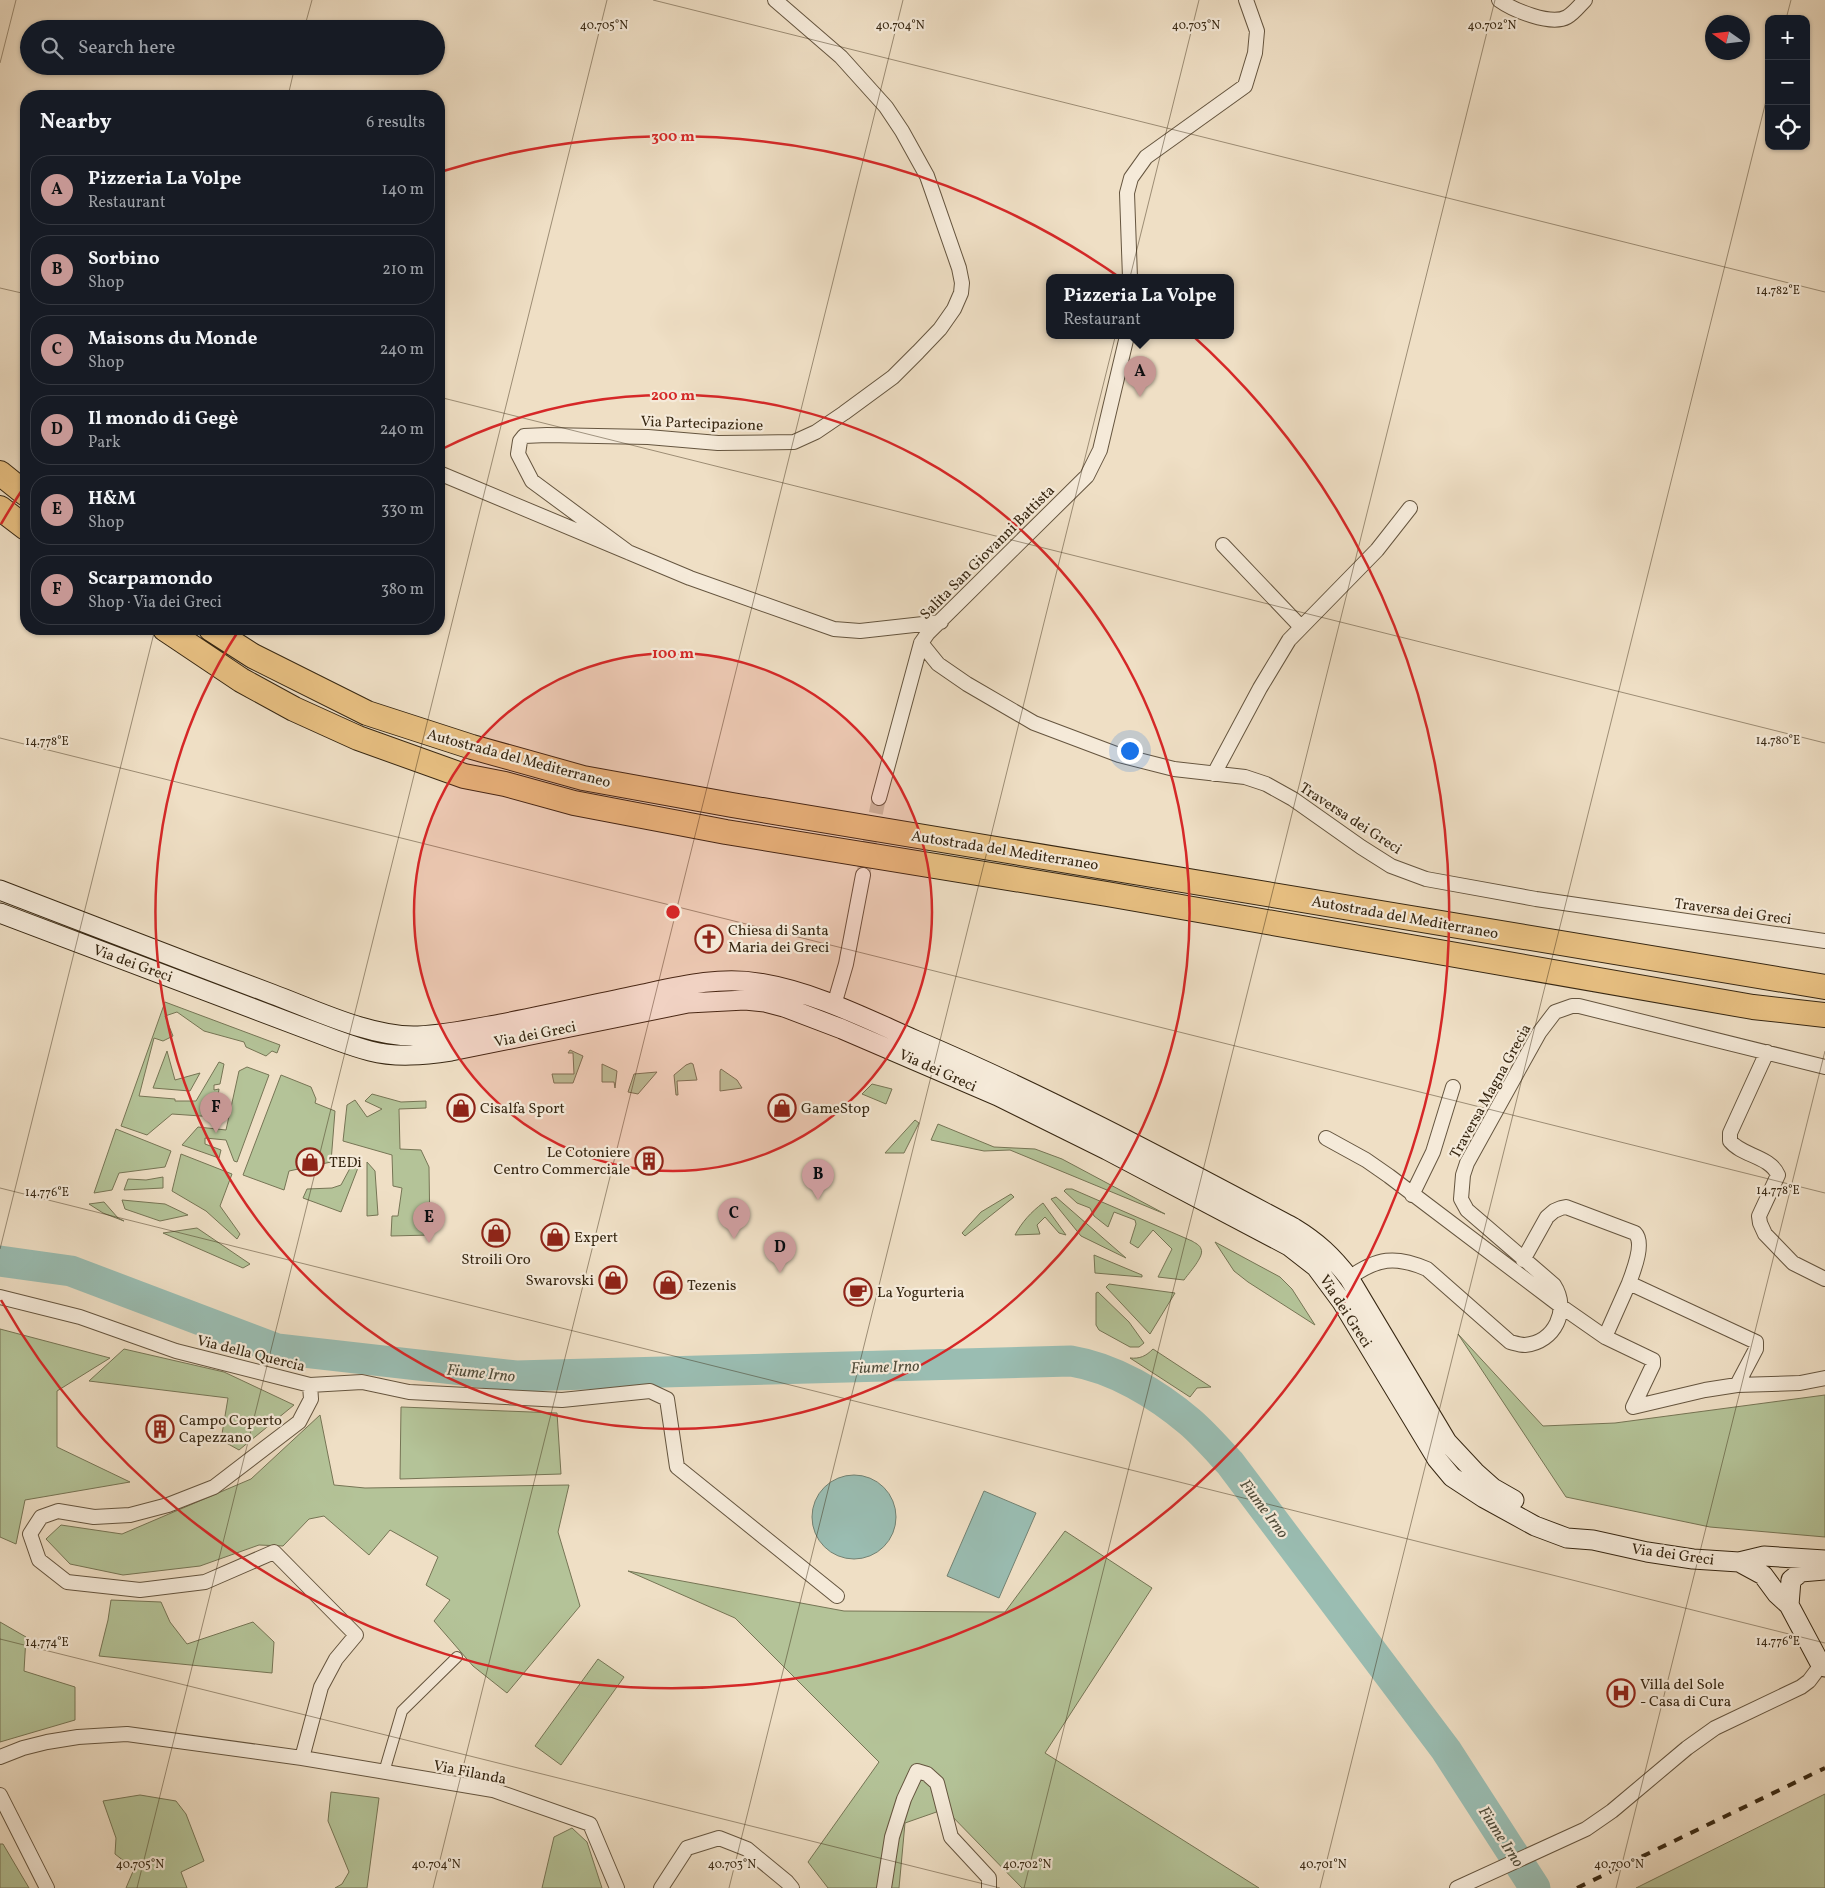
<!DOCTYPE html>
<html lang="en">
<head>
<meta charset="utf-8">
<style>
  :root { --surface:#171b24; --page:#242831; --text:#f1f3f6; --muted:#9ea1a6; --line:#363941; --accent:#c59692 }
  body { margin:0; font-family:Vollkorn,serif; background:var(--page); color:var(--text) }
  .controls { position:absolute; right:15px; top:15px; display:grid; overflow:hidden; border-radius:10px; box-shadow:0 1px 4px #0004 }
  .controls button { width:45px; height:45px; display:grid; place-items:center; padding:0; border:0; border-bottom:1px solid var(--line); background:var(--surface); color:var(--text); font:25px sans-serif }
  .compass { position:absolute; left:1705px; top:15px; width:45px; height:45px; border-radius:50%; background:var(--surface); box-shadow:0 1px 4px #0004; rotate:284deg }
  .you { position:absolute; left:1129px; top:750px; width:18px; height:18px; margin:-12px; border:4px solid #fff; border-radius:50%; background:#1a73e8; box-shadow:0 0 0 8px #1a73e833 }
  .badge { display:grid; place-items:center; width:32px; height:32px; border-radius:50%; background:var(--accent); color:#111; font-size:16px; font-weight:700 }
  .pin { position:absolute; translate:-50% -41px; filter:drop-shadow(0 1px 2px #0008) }
  .pin::after { content:''; position:absolute; top:26px; width:18px; height:15px; background:inherit; clip-path:polygon(0 0,100% 0,50% 100%) }
  .popup { position:absolute; left:1046px; top:274px; width:188px; height:65px; box-sizing:border-box; display:grid; place-content:center; border-radius:10px; background:var(--surface); filter:drop-shadow(0 1px 4px #0005); font-size:16px; white-space:nowrap; color:var(--muted) }
  .popup b { font-size:19px; color:var(--text) }
  .popup::after { content:''; position:absolute; left:50%; top:100%; margin-left:-10px; border:10px solid transparent; border-top-color:var(--surface) }
  .list { margin:0; padding:0; list-style:none }
  h2 { display:flex; justify-content:space-between; align-items:center; height:65px; margin:0; padding:0 20px; font-size:21px }
  h2 small { font-size:16px; font-weight:400; color:var(--muted) }
  .list li { display:grid; grid-template-columns:32px 1fr auto; gap:15px; align-items:center; box-sizing:border-box; height:70px; margin:0 10px 10px; padding:0 10px; border:1px solid var(--line); border-radius:20px }
  .list b { display:block; font-size:19px; white-space:nowrap }
  .list p { margin:0; font-size:16px; white-space:nowrap; color:var(--muted) }
  .list em { font-size:16px; font-style:normal; color:var(--muted) }
  .icon { flex:none; width:28px; height:28px; fill:none; stroke:currentColor; stroke-width:2; stroke-linecap:round; stroke-linejoin:round }
  .map { position:relative; flex:none; width:1825px; height:1888px; overflow:hidden }
  .search { position:absolute; background:var(--surface); box-shadow:0 1px 4px #0004; left:20px; top:20px; width:425px; height:55px; display:flex; align-items:center; gap:12px; box-sizing:border-box; padding:0 18px; border-radius:28px; color:var(--muted); font-size:19px }
  .panel { position:absolute; background:var(--surface); box-shadow:0 1px 4px #0004; left:20px; top:90px; width:425px; height:545px; border-radius:20px }
  .map>svg:first-child { display:block }
</style>
</head>
<body>
<div class="map">
<svg width="1825" height="1888" viewBox="0 0 1825 1888">
  <rect width="100%" height="100%" fill="#efdfc5"/>
  <filter id="stains"><feTurbulence type="fractalNoise" baseFrequency=".004" numOctaves="4"/><feColorMatrix values="0 0 0 0 .2 0 0 0 0 .09 0 0 0 0 .02 0 0 0 .5 -.17"/></filter>
  <radialGradient id="worn" r=".72"><stop offset=".6" stop-color="#630" stop-opacity="0"/><stop offset="1" stop-color="#630" stop-opacity=".3"/></radialGradient>
  <!-- green -->
  <path fill="#b4c398" stroke="#767555" d="M165,1002L280,1045L277,1053L272,1051L266,1056L246,1047L244,1042L204,1031L177,1012L165,1016L173,1036L163,1041L154,1038L139,1096L175,1099V1101H196L219,1062L224,1064L220,1084L214,1085V1090L219,1089L215,1117L172,1114L147,1135L121,1126Z
    M570,1050L583,1056L573,1083H554L552,1074H574L573,1053H568Z
    M167,1051L175,1080L200,1073L190,1091L153,1088Z
    M691,1063L693,1064L697,1080L677,1081L678,1095H676L674,1075L686,1065Z
    M602,1064L617,1071L615,1088L614,1082H602Z
    M247,1067L269,1075L237,1162L234,1161L226,1140L205,1138V1144L221,1150L219,1158L182,1145L198,1127L226,1130L239,1071Z
    M721,1069L737,1080L742,1088L720,1091V1071Z
    M657,1072L638,1094L628,1092L634,1074Z
    M281,1075L311,1087L316,1099L315,1103L335,1111L331,1162L289,1171L284,1190L243,1175Z
    M872,1084L892,1089L886,1104L862,1094Z
    M372,1094L401,1102L426,1101V1108L399,1109L400,1149L421,1150L429,1167L430,1235L391,1236L392,1216H398L402,1188L393,1186L392,1155L343,1141L347,1105L355,1100L367,1117L382,1109L365,1101Z
    M915,1120L919,1123L904,1153H885Z
    M938,1124L994,1147L1035,1149L1062,1159L1165,1214L1010,1150L984,1151L931,1140Z
    M116,1129L171,1151L165,1167L119,1173L112,1190L94,1193Z
    M181,1154L232,1174L220,1206L240,1234L237,1239L206,1211L172,1191Z
    M356,1157L361,1160L341,1212L303,1198L307,1189L332,1188L341,1185Z
    M367,1162L375,1171L378,1215L367,1216Z
    M163,1177V1188L124,1190L128,1179L146,1180Z
    M1066,1189H1072L1192,1241C1195,1243 1200,1245 1201,1249C1205,1256 1188,1274 1184,1280L1158,1277L1172,1249L1153,1230L1138,1248L1130,1243L1136,1224L1135,1220L1114,1212L1108,1227L1094,1216L1090,1208L1077,1203L1064,1191Z
    M1011,1194L1014,1197L965,1236L962,1233L981,1212Z
    M1056,1197L1126,1258L1081,1236L1051,1199Z
    M122,1200L165,1204L188,1215L160,1221L125,1209Z
    M104,1202L118,1218L124,1221L103,1213L89,1204Z
    M1043,1203L1066,1235L1059,1233L1045,1217L1037,1225L1040,1234L1015,1235C1022,1222 1031,1212 1043,1203Z
    M197,1228L250,1264L243,1268L163,1233Z
    M1215,1242L1280,1277L1292,1289L1315,1325L1248,1282L1234,1271Z
    M1094,1255L1142,1275V1277L1095,1273Z
    M1109,1284L1175,1293L1150,1334L1106,1287Z
    M1098,1292L1129,1322L1144,1343L1139,1347H1130L1099,1330L1096,1325V1293Z
    M0,1329L110,1358L57,1391V1447L130,1482L25,1500L16,1544L0,1537Z
    M1458,1334L1543,1426L1615,1423L1825,1395V1537L1710,1527L1566,1497Z
    M124,1349L224,1372L294,1405L239,1450L221,1440L228,1398L89,1381Z
    M1153,1349L1211,1387L1197,1388L1190,1397L1130,1358C1140,1359 1146,1356 1153,1349Z
    M401,1407L557,1413L561,1474L400,1479Z
    M320,1415L334,1485L365,1488L569,1485L558,1532L580,1606L507,1693L473,1666L434,1621L450,1600L426,1585L438,1557L390,1530L369,1555L324,1516L309,1519L283,1546L259,1545L200,1566L123,1575L70,1564L46,1539L61,1525L122,1534L251,1479Z
    M1065,1531L1152,1588L1045,1753L1259,1888H1022L945,1809L905,1823L899,1888H828L808,1862L879,1762L735,1618L628,1571L844,1611L1005,1612Z
    M111,1600L161,1602L170,1622L187,1644L253,1622L274,1642L272,1673L99,1656L108,1620Z
    M0,1622L26,1637L24,1671L75,1687V1720L0,1742Z
    M598,1659L624,1677L561,1765L535,1746Z
    M331,1792L379,1798L367,1888H335L342,1884L349,1872L328,1821Z
    M1825,1794V1888H1636Z
    M140,1795L176,1801L186,1814L204,1861L181,1872L187,1888H126L134,1869L115,1854L116,1838L103,1801Z
    M572,1828L587,1842L602,1888H542L554,1837Z
    M0,1844H3L29,1888H0Z"/>
  <!-- water -->
  <path fill="#9abdb2" stroke="#728172" d="M812 1517a42 42 0 1 1 84 0a42 42 0 1 1-84 0Z
    M984,1491L1036,1513L999,1598L947,1576Z"/>
  <g fill="none" stroke-linecap="round" stroke-linejoin="round">
    <!-- river -->
    <path stroke="#9abdb2" stroke-width="31" d="M0,1261L71,1271L277,1349L516,1376L1071,1361C1114,1368 1157,1394 1190,1422C1204,1434 1217,1449 1230,1463L1446,1750L1535,1888"/>
    <!-- minor-tunnel -->
    <path stroke="#cabaa1" stroke-width="14" stroke-dasharray="14 7" stroke-linecap="butt" d="M863,875L879,798"/>
    <!-- pedestrian casing -->
    <g stroke="#65553f" stroke-width="12">
      <path id="pedestrian" d="M384,1772L402,1711L457,1657"/>
    </g>
    <!-- minor casing -->
    <g stroke="#65553f" stroke-width="16">
      <path id="minor" d="M1499,0C1513,10 1551,26 1567,17C1574,13 1580,5 1585,0
        M1130,278L1127,193L1131,178L1146,157L1245,86L1255,53L1257,31L1246,0
        M439,473L690,578L834,629L860,631L941,622
        M1223,545L1301,627
        M628,552L532,481L518,454L520,441L524,436L547,435L648,437L718,443L794,442L816,432L844,413L893,377L918,352L940,329L954,309L961,293L962,283L959,268L927,176L902,131L886,107L841,57L775,0
        M921,643L938,664L967,684L1034,723L1119,755L1174,769L1245,777L1266,784L1293,799L1361,847L1391,866L1426,879L1536,899L1825,941
        M1214,774L1260,688L1289,640L1377,550L1410,508
        M879,798L921,643L928,633L1087,476L1100,450L1127,336
        M834,1005L846,964L863,875
        M1767,1052L1730,1133V1141C1742,1156 1770,1156 1778,1175L1759,1216L1760,1223L1765,1234L1793,1263L1825,1279
        M1326,1138L1366,1160L1389,1176L1562,1307L1605,1337L1653,1360V1365L1633,1407
        M1412,1195L1433,1152L1453,1087
        M1523,1260L1547,1217L1554,1211L1561,1208L1566,1207L1574,1210L1635,1233C1645,1243 1633,1272 1629,1283
        M1349,1278C1377,1258 1395,1255 1427,1269L1510,1342C1514,1343 1520,1345 1525,1345C1555,1342 1570,1310 1554,1285L1467,1210L1461,1199L1463,1175L1467,1163L1539,1033L1555,1012L1572,1006H1579L1825,1067
        M0,1297L80,1317L176,1351L310,1385L311,1399L299,1422L214,1487L168,1505L130,1515L94,1517L58,1511L41,1517L30,1534L39,1560L67,1582L140,1590L205,1582L274,1552L356,1635L336,1659L321,1687L302,1758L127,1734L78,1737L47,1742L23,1748L0,1757
        M1605,1337L1629,1283L1756,1342V1349L1737,1385
        M310,1385L362,1382L409,1392L562,1400L650,1391L667,1399L677,1467L837,1596
        M1633,1407L1705,1390L1737,1385L1800,1383L1825,1378
        M302,1758L493,1790L590,1824L617,1888
        M0,1795L47,1888
        M661,1888L687,1848L719,1838L747,1849L787,1882L792,1888
        M884,1888L892,1837L904,1799L917,1771L927,1774L937,1783L951,1837L989,1878V1888
        M1457,1888L1586,1829L1612,1811L1687,1748L1715,1728L1801,1687L1809,1681L1821,1665"/>
    </g>
    <!-- secondary casing -->
    <g stroke="#372712" stroke-width="21">
      <path id="secondary" d="M0,890C90,925 181,960 272,994C315,1010 372,1038 418,1036C445,1035 473,1029 500,1024C548,1015 595,1004 643,994C680,986 721,976 759,983C814,992 865,1018 915,1040C1045,1095 1170,1162 1294,1228C1317,1242 1332,1256 1349,1278L1447,1442L1475,1472L1493,1488L1514,1500
        M0,913L336,1040C347,1044 358,1048 370,1051C397,1058 424,1055 451,1051L688,1003L745,1000L765,1002L784,1007L842,1029L998,1096L1107,1150L1289,1246L1316,1267L1342,1302L1437,1459L1452,1477L1484,1498L1535,1526L1567,1538L1593,1540L1647,1552L1693,1559L1739,1562L1764,1556L1825,1560
        M1739,1562L1763,1575L1777,1594L1789,1605L1821,1665L1825,1667
        M1789,1605L1791,1580L1801,1572L1825,1570"/>
    </g>
    <!-- motorway casing -->
    <g stroke="#372712" stroke-width="26">
      <path id="motorway" d="M0,473L26,494
        M0,508L26,528
        M165,629L241,680L294,709L358,738L464,776L505,784L574,803L726,832L1107,894L1753,1007L1825,1015
        M211,629L253,656L367,713L472,747L583,778L732,805L1825,987"/>
    </g>
    <!-- pedestrian -->
    <use href="#pedestrian" stroke="#f5ead9" stroke-width="10"/>
    <!-- minor -->
    <use href="#minor" stroke="#f5ead9" stroke-width="14"/>
    <!-- secondary -->
    <use href="#secondary" stroke="#f5ead9" stroke-width="19"/>
    <!-- motorway -->
    <use href="#motorway" stroke="#e8c082" stroke-width="24"/>
    <!-- rail -->
    <path stroke="#372712" stroke-width="4" stroke-dasharray="9 9" stroke-linecap="butt" d="M1577,1888L1825,1768"/>
  </g>
  <!-- ticks -->
  <path fill="none" stroke="#372712" stroke-width="1" stroke-opacity="0.45" d="M653,0L1825,292M1786,19L1791,0M304,29L312,0M0,63L16,0M288,96L295,66M0,288L26,294M439,397L1825,743M0,738L1825,1193M0,1188L1825,1643M0,1249L155,629M0,1639L1000,1888M137,1888L607,0M433,1888L903,0M729,1888L1199,0M1024,1888L1495,0M1320,1888L1769,89M1616,1888L1825,1051"/>
  <!-- distance rings -->
  <circle cx="673" cy="912" r="259" fill="#d62828" fill-opacity=".12"/>
  <g fill="none" stroke="#d62828" stroke-width="2.5">
    <circle cx="673" cy="912" r="259"/>
    <path d="M442 449A517 517 0 1 1 239 630"/>
    <path d="M1 524A776 776 0 0 1 26 484M440 172A776 776 0 1 1 1 1300"/>
  </g>
  <!-- icons -->
  <defs>
    <g id="church-ring" transform="scale(1.4375)"><circle r="9.5" fill="#f5ead9" stroke="#8f2418" stroke-width="1.5"/><path d="M-1.2-6h2.4v3.5h3.3v2.4h-3.3V6h-2.4V-.1h-3.3v-2.4h3.3Z" fill="#8f2418"/></g>
    <g id="shop-ring" transform="scale(1.4375)"><circle r="9.5" fill="#f5ead9" stroke="#8f2418" stroke-width="1.5"/><path d="M-5-2.5h2.3a2.7 3.5 0 0 1 5.4 0H5L5.5 6h-11ZM-1.5-2.5h3a1.5 2.3 0 0 0-3 0Z" fill="#8f2418"/></g>
    <g id="building-ring" transform="scale(1.4375)"><circle r="9.5" fill="#f5ead9" stroke="#8f2418" stroke-width="1.5"/><path d="M-4-6H4V6H1V3H-1V6H-4ZM-2.5-4.3h1.7v1.8h-1.7ZM.8-4.3h1.7v1.8H.8ZM-2.5-1h1.7V.8h-1.7ZM.8-1h1.7V.8H.8Z" fill="#8f2418"/></g>
    <g id="cafe-ring" transform="scale(1.4375)"><circle r="9.5" fill="#f5ead9" stroke="#8f2418" stroke-width="1.5"/><path d="M-5.5-4.5H6V0H3Q3 3.5 0 3.5H-2.5Q-5.5 3.5-5.5 0ZM3-3.2v2h1.7v-2ZM-6 4.5H4V6H-6Z" fill="#8f2418"/></g>
    <g id="hospital-ring" transform="scale(1.4375)"><circle r="9.5" fill="#f5ead9" stroke="#8f2418" stroke-width="1.5"/><path d="M-5-5h3v3.5h4V-5h3V5h-3V1.5h-4V5h-3Z" fill="#8f2418"/></g>
  </defs>
  <g fill-rule="evenodd">
    <use href="#church-ring" x="709" y="939"/>
    <use href="#shop-ring" x="461" y="1108"/>
    <use href="#shop-ring" x="782" y="1108"/>
    <use href="#building-ring" x="649" y="1161"/>
    <use href="#shop-ring" x="310" y="1162"/>
    <use href="#shop-ring" x="496" y="1233"/>
    <use href="#shop-ring" x="555" y="1237"/>
    <use href="#shop-ring" x="613" y="1280"/>
    <use href="#shop-ring" x="668" y="1285"/>
    <use href="#cafe-ring" x="858" y="1292"/>
    <use href="#building-ring" x="160" y="1429"/>
    <use href="#hospital-ring" x="1621" y="1693"/>
  </g>
  <g text-anchor="middle" stroke-width="4.5" stroke-linejoin="round" paint-order="stroke">
    <!-- street labels -->
    <g font-size="15" fill="#372712" stroke="#f5ead9">
      <text transform="translate(702 423) rotate(2)" y="5">Via Partecipazione</text>
      <text transform="translate(987 552) rotate(-45)" y="5">Salita San Giovanni Battista</text>
      <text transform="translate(519 758) rotate(15)" y="5">Autostrada del Mediterraneo</text>
      <text transform="translate(1351 818) rotate(33)" y="5">Traversa dei Greci</text>
      <text transform="translate(1005 850) rotate(9)" y="5">Autostrada del Mediterraneo</text>
      <text transform="translate(1733 911) rotate(8)" y="5">Traversa dei Greci</text>
      <text transform="translate(1405 917) rotate(10)" y="5">Autostrada del Mediterraneo</text>
      <text transform="translate(133 963) rotate(20)" y="5">Via dei Greci</text>
      <text transform="translate(535 1034) rotate(-11)" y="5">Via dei Greci</text>
      <text transform="translate(938 1070) rotate(24)" y="5">Via dei Greci</text>
      <text transform="translate(1490 1091) rotate(-61)" y="5">Traversa Magna Grecia</text>
      <text transform="translate(1346 1311) rotate(57)" y="5">Via dei Greci</text>
      <text transform="translate(251 1353) rotate(14)" y="5">Via della Quercia</text>
      <text transform="translate(1673 1554) rotate(8)" y="5">Via dei Greci</text>
      <text transform="translate(470 1772) rotate(11)" y="5">Via Filanda</text>
    </g>
    <!-- poi labels -->
    <g font-size="15" fill="#372712" stroke="#f5ead9" text-anchor="start">
      <text x="728" y="935">Chiesa di Santa<tspan x="728" dy="17">Maria dei Greci</tspan></text>
      <text x="480" y="1113">Cisalfa Sport</text>
      <text x="801" y="1113">GameStop</text>
      <text x="630" y="1157" text-anchor="end">Le Cotoniere<tspan x="630" dy="17">Centro Commerciale</tspan></text>
      <text x="329" y="1167">TEDi</text>
      <text x="574" y="1242">Expert</text>
      <text x="496" y="1264" text-anchor="middle">Stroili Oro</text>
      <text x="594" y="1285" text-anchor="end">Swarovski</text>
      <text x="687" y="1290">Tezenis</text>
      <text x="877" y="1297">La Yogurteria</text>
      <text x="179" y="1425">Campo Coperto<tspan x="179" dy="17">Capezzano</tspan></text>
      <text x="1640" y="1689">Villa del Sole<tspan x="1640" dy="17">- Casa di Cura</tspan></text>
    </g>
    <!-- water labels -->
    <g font-size="16" font-style="italic" fill="#504c3a" stroke="#f5ead9">
      <text transform="translate(885 1366) rotate(-2)" y="6">Fiume Irno</text>
      <text transform="translate(481 1372) rotate(6)" y="6">Fiume Irno</text>
      <text transform="translate(1265 1508) rotate(53)" y="6">Fiume Irno</text>
      <text transform="translate(1502 1836) rotate(57)" y="6">Fiume Irno</text>
    </g>
  </g>
  <g font-size="12" text-anchor="middle" fill="#372712" stroke="#f5ead9" stroke-width="4.5" stroke-linejoin="round" paint-order="stroke">
    <text x="604" y="29">40.705°N</text>
    <text x="900" y="29">40.704°N</text>
    <text x="1196" y="29">40.703°N</text>
    <text x="1492" y="29">40.702°N</text>
    <text x="1778" y="294">14.782°E</text>
    <text x="1778" y="744">14.780°E</text>
    <text x="47" y="745">14.778°E</text>
    <text x="1778" y="1194">14.778°E</text>
    <text x="47" y="1196">14.776°E</text>
    <text x="1778" y="1645">14.776°E</text>
    <text x="47" y="1646">14.774°E</text>
    <text x="140" y="1868">40.705°N</text>
    <text x="436" y="1868">40.704°N</text>
    <text x="732" y="1868">40.703°N</text>
    <text x="1027" y="1868">40.702°N</text>
    <text x="1323" y="1868">40.701°N</text>
    <text x="1619" y="1868">40.700°N</text>
  </g>
  <circle cx="673" cy="912" r="8" fill="#d62828" stroke="#f5ead9" stroke-width="2.5"/>
  <g font-size="15" text-anchor="middle" font-weight="bold" fill="#d62828" stroke="#f5ead9" stroke-width="4.5" stroke-linejoin="round" paint-order="stroke">
    <text x="673" y="141">300 m</text>
    <text x="673" y="400">200 m</text>
    <text x="673" y="658">100 m</text>
  </g>
  <rect width="100%" height="100%" filter="url(#stains)"/>
  <rect width="100%" height="100%" fill="url(#worn)"/>
</svg>
<div class="controls">
<button>+</button>
<button>−</button>
<button><svg class="icon" aria-label="locate" viewBox="0 0 24 24"><circle cx="12" cy="12" r="6"/><path d="M12 2v4M12 18v4M2 12h4M18 12h4"/></svg></button>
</div>
<svg class="compass" viewBox="-18 -18 36 36"><path d="M0-13l5 13h-10z" fill="#e53935"/><path d="M0 13l5-13h-10z" fill="#9ea1a6"/></svg>
<div class="you"></div>
<div class="pin badge" style="left:1140px;top:397px">A</div>
<div class="popup"><b>Pizzeria La Volpe</b>Restaurant</div>
<div class="pin badge" style="left:818px;top:1200px">B</div>
<div class="pin badge" style="left:734px;top:1239px">C</div>
<div class="pin badge" style="left:780px;top:1273px">D</div>
<div class="pin badge" style="left:429px;top:1243px">E</div>
<div class="pin badge" style="left:216px;top:1133px">F</div>
<div class="search"><svg class="icon" aria-label="search" viewBox="0 0 24 24"><circle cx="10" cy="10" r="6"/><path d="M15 15l6 6"/></svg>Search here</div>
<section class="panel">
<h2>Nearby<small>6 results</small></h2>
<ul class="list">
<li><span class="badge">A</span><div><b>Pizzeria La Volpe</b><p>Restaurant</p></div><em>140 m</em></li>
<li><span class="badge">B</span><div><b>Sorbino</b><p>Shop</p></div><em>210 m</em></li>
<li><span class="badge">C</span><div><b>Maisons du Monde</b><p>Shop</p></div><em>240 m</em></li>
<li><span class="badge">D</span><div><b>Il mondo di Gegè</b><p>Park</p></div><em>240 m</em></li>
<li><span class="badge">E</span><div><b>H&amp;M</b><p>Shop</p></div><em>330 m</em></li>
<li><span class="badge">F</span><div><b>Scarpamondo</b><p>Shop · Via dei Greci</p></div><em>380 m</em></li>
</ul>
</section>
</div>
</body>
</html>
